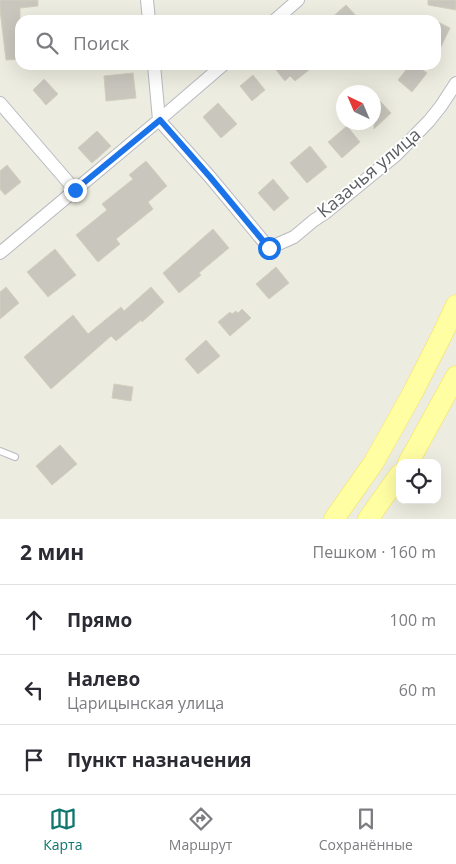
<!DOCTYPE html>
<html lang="ru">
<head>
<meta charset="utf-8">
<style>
  :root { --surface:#fff; --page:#f7f7f7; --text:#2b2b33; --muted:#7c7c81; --line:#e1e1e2; --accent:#0f766e }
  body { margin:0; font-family:"Open Sans",sans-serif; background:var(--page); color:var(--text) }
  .controls { position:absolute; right:15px; bottom:15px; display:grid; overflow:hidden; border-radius:10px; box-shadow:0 5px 20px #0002 }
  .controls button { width:45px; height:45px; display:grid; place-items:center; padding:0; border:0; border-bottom:1px solid var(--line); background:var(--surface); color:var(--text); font:25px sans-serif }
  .compass { position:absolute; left:336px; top:85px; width:45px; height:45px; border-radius:50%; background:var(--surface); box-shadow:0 5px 20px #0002; rotate:316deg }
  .stop { position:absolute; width:15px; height:15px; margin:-11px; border:4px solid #1a73e8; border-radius:50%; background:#fff }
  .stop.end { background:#1a73e8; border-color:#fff; box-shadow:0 1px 5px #0008 }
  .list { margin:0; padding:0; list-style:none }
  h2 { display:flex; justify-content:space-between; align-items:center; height:65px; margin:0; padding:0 20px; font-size:21px }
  h2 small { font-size:16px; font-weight:400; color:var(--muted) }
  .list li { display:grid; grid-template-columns:32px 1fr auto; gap:15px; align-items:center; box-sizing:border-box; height:70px; padding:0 20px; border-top:1px solid var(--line) }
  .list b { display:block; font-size:19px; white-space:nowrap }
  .list p { margin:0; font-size:16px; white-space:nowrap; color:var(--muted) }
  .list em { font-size:16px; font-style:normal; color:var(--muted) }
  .icon { flex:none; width:28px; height:28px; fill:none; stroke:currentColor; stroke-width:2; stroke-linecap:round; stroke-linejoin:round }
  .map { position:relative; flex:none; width:456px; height:519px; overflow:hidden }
  .search { position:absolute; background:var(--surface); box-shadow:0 5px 20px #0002; left:15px; right:15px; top:15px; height:55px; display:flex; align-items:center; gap:12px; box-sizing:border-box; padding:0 18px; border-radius:15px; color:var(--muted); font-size:19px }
  .sheet { height:275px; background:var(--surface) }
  nav { display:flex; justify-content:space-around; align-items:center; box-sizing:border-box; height:70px; border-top:1px solid var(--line); background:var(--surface); font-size:14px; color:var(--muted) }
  nav a { display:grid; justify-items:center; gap:2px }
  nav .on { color:var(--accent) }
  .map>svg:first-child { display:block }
</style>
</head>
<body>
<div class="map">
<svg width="456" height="519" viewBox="0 0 456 519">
  <rect width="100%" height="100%" fill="#edece0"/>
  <!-- building -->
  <path fill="#c8c6bd" stroke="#d2cfbe" d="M0,0H38V6L20,8V59L6,60L0,10Z
    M428,0H456V10L428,5Z
    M346,5L360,20H329Z
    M436,21L450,28L436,57Z
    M272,65H305L309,70L295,81L290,76L285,81Z
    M410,65H416L427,73L412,92L398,80Z
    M133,73L136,98L106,101L104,76Z
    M253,75L265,90L252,101L240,86Z
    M44,79L58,94L46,105L33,90Z
    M380,101L391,113L374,129V107Z
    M218,103L237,124L221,138L203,117Z
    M347,126L360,142L342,158L328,142Z
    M97,131L111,146L92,163L78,148Z
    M310,146L327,167L307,183L290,163Z
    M146,161L167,186L148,202L153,209L116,239L120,244L98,262L76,235L107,210L102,204L133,179L129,175Z
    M7,165L21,182L5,195L0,189V171Z
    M273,179L289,198L274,211L258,193Z
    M213,229L229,248L199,273L201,275L179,293L163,273Z
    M55,249L76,275L48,297L27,272Z
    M276,267L289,283L269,299L256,284Z
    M6,287L19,303L0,319V292Z
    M151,287L164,302L142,322L141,320L116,341L111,336L51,389L24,357L73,315L88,334L121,307L124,311Z
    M242,309L251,318L230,336L218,322L230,312L232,314L236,311L238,313Z
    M206,340L220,356L198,374L185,359Z
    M114,384L133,387L131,401L112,398Z
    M60,445L77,464L52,485L36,466Z"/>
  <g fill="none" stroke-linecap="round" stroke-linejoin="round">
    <!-- lane casing -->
    <g stroke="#b8bac0" stroke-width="8">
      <path id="lane" d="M0,451L15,457"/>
    </g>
    <!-- street casing -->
    <g stroke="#b8bac0" stroke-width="14">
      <path id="street" d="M147,0L149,20
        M275,20L298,0
        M154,65L159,120L210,177L269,248L294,237L313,221L325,213L396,155L429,121L441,106L456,83
        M0,103L75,190
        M0,253L159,120L223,65"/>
    </g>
    <!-- primary casing -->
    <g stroke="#f7e14f" stroke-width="21">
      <path id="primary" d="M408,463L412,456L456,376
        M334,519L374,462L412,394L442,335L456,305
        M368,519L400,474"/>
    </g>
    <!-- lane -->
    <use href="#lane" stroke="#fff" stroke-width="6"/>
    <!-- street -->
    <use href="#street" stroke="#fff" stroke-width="12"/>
    <!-- primary -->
    <use href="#primary" stroke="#fffea3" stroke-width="20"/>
  </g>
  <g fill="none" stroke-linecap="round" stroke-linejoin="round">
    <!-- route -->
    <path stroke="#1a73e8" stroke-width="6" d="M75,190L160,120L210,177L269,248"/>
  </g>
  <g text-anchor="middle" stroke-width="4" stroke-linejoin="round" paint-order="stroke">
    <!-- street labels -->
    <g font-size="18" fill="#595c62" stroke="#fff">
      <text transform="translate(369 173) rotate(-40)" y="6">Казачья улица</text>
    </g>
  </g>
</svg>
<div class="controls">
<button><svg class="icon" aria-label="locate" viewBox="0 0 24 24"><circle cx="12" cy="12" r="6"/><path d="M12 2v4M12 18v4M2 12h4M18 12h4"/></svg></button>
</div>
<svg class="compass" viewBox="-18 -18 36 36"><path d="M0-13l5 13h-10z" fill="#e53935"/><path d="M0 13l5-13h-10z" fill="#7c7c81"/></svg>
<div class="stop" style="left:269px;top:248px"></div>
<div class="stop end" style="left:75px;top:190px"></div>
<div class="search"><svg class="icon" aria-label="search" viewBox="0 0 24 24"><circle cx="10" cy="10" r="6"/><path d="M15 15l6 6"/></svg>Поиск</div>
</div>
<section class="sheet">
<h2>2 мин<small>Пешком · 160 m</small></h2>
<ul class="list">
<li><svg class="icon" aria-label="ahead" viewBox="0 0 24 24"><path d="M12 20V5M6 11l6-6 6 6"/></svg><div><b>Прямо</b></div><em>100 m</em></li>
<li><svg class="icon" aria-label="left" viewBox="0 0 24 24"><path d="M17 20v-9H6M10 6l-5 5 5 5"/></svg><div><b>Налево</b><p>Царицынская улица</p></div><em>60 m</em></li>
<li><svg class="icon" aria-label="arrive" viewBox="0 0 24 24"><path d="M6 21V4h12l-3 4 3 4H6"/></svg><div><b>Пункт назначения</b></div></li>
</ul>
</section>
<nav>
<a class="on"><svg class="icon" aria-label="map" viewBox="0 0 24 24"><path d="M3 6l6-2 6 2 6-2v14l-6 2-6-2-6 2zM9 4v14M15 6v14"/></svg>Карта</a>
<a><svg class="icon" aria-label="directions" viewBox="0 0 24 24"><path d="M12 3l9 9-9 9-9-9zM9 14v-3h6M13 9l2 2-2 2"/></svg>Маршрут</a>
<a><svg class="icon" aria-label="saved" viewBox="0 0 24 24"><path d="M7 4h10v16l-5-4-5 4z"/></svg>Сохранённые</a>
</nav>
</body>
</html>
